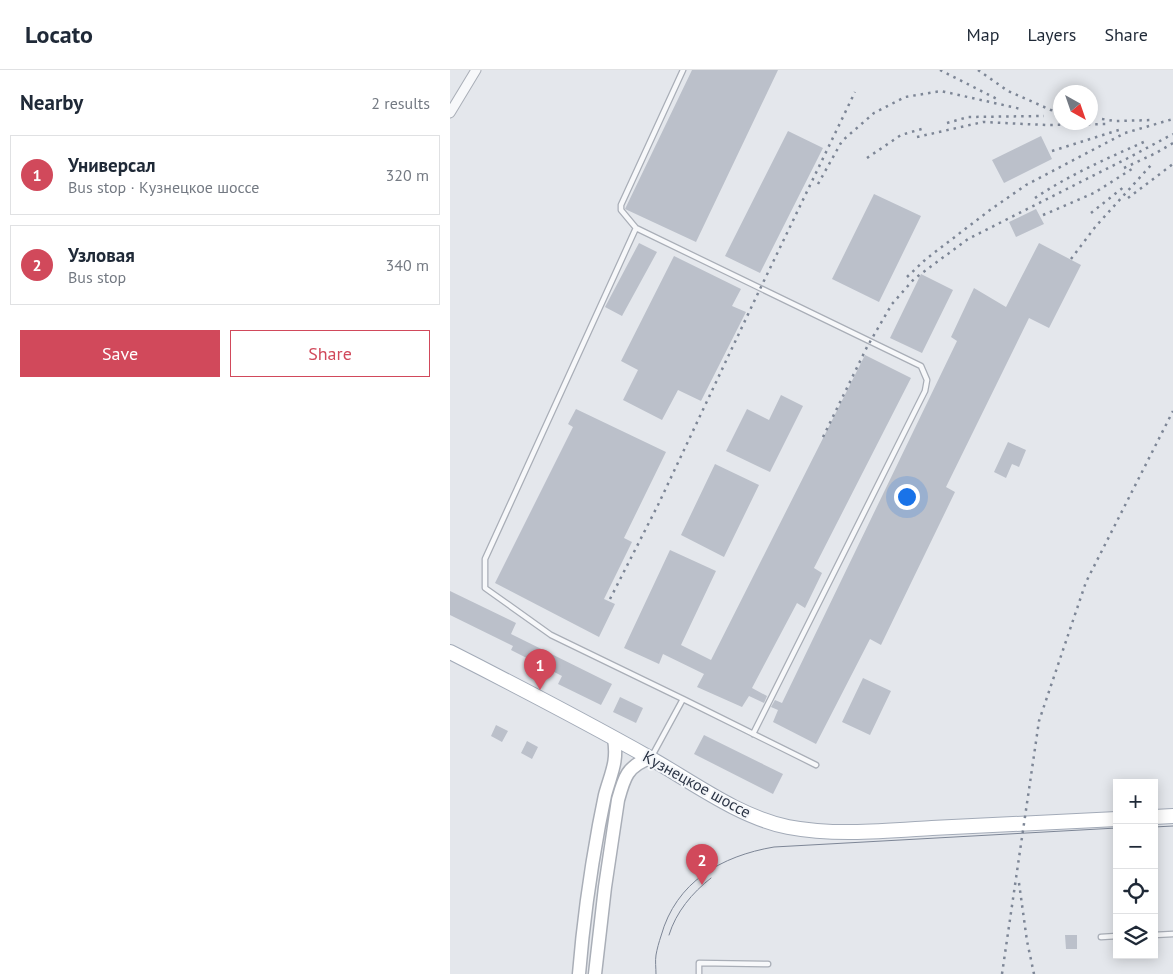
<!DOCTYPE html>
<html lang="en">
<head>
<meta charset="utf-8">
<style>
  :root { --surface:#fff; --page:#f6f6f7; --text:#1f2937; --muted:#747a83; --line:#e0e1e3; --accent:#d1495b }
  body { margin:0; font-family:"PT Sans",sans-serif; background:var(--page); color:var(--text) }
  .controls { position:absolute; right:15px; bottom:15px; display:grid; overflow:hidden; border-radius:0px; box-shadow:0 2px 12px #0003 }
  .controls button { width:45px; height:45px; display:grid; place-items:center; padding:0; border:0; border-bottom:1px solid var(--line); background:var(--surface); color:var(--text); font:25px sans-serif }
  .compass { position:absolute; left:603px; top:15px; width:45px; height:45px; border-radius:50%; background:var(--surface); box-shadow:0 2px 12px #0003; rotate:140deg }
  .you { position:absolute; left:456px; top:426px; width:18px; height:18px; margin:-12px; border:4px solid #fff; border-radius:50%; background:#1a73e8; box-shadow:0 0 0 8px #1a73e833 }
  .badge { display:grid; place-items:center; width:32px; height:32px; border-radius:50%; background:var(--accent); color:#fff; font-size:16px; font-weight:700 }
  .pin { position:absolute; translate:-50% -41px; filter:drop-shadow(0 1px 2px #0008) }
  .pin::after { content:''; position:absolute; top:26px; width:18px; height:15px; background:inherit; clip-path:polygon(0 0,100% 0,50% 100%) }
  .list { margin:0; padding:0; list-style:none }
  h2 { display:flex; justify-content:space-between; align-items:center; height:65px; margin:0; padding:0 20px; font-size:21px }
  h2 small { font-size:16px; font-weight:400; color:var(--muted) }
  .list li { display:grid; grid-template-columns:32px 1fr auto; gap:15px; align-items:center; box-sizing:border-box; height:80px; margin:0 10px 10px; padding:0 10px; border:1px solid var(--line); border-radius:0px }
  .list b { display:block; font-size:19px; white-space:nowrap }
  .list p { margin:0; font-size:16px; white-space:nowrap; color:var(--muted) }
  .list em { font-size:16px; font-style:normal; color:var(--muted) }
  .actions { display:flex; gap:10px; padding:15px 20px }
  .actions a { flex:1; padding:11px 0; border:1px solid var(--accent); border-radius:0px; text-align:center; font-size:18px; color:var(--accent) }
  .actions .main { background:var(--accent); color:#fff }
  .icon { flex:none; width:28px; height:28px; fill:none; stroke:currentColor; stroke-width:2; stroke-linecap:round; stroke-linejoin:round }
  .map { position:relative; flex:none; width:723px; height:904px; overflow:hidden }
  header { display:flex; align-items:center; gap:30px; box-sizing:border-box; height:70px; padding:0 25px; background:var(--surface); border-bottom:1px solid var(--line) }
  header strong { font-size:24px }
  nav { display:flex; gap:28px; margin-inline-start:auto; font-size:18px }
  main { display:flex }
  aside { flex:1; background:var(--surface) }
  .map>svg:first-child { display:block }
</style>
</head>
<body>
<header>
<strong>Locato</strong>
<nav><a>Map</a><a>Layers</a><a>Share</a></nav>
</header>
<main>
<aside>
<h2>Nearby<small>2 results</small></h2>
<ul class="list">
<li><span class="badge">1</span><div><b>Универсал</b><p>Bus stop · Кузнецкое шоссе</p></div><em>320 m</em></li>
<li><span class="badge">2</span><div><b>Узловая</b><p>Bus stop</p></div><em>340 m</em></li>
</ul>
<div class="actions"><a class="main">Save</a><a>Share</a></div>
</aside>
<div class="map">
<svg width="723" height="904" viewBox="0 0 723 904">
  <rect width="100%" height="100%" fill="#e4e7ec"/>
  <!-- building -->
  <path fill="#bbc0ca" d="M242,0H328L246,172L175,139Z
    M338,61L373,78L310,203L275,186Z
    M591,66L602,89L554,113L542,90Z
    M424,124L471,146L429,232L382,209Z
    M586,139L594,154L566,167L559,152Z
    M189,173L207,182L172,246L155,237Z
    M589,173L631,195L599,258L579,248L496,417L505,422L431,575L420,569L366,674L323,652L328,640L321,637L325,630L332,633L507,271L501,267L524,218L556,237Z
    M224,186L291,219L282,236L296,242L251,331L228,320L212,350L173,330L188,300L171,291Z
    M471,204L503,220L472,283L440,268Z
    M415,285L461,308L364,498L372,503L355,538L347,533L302,618L317,626L314,633L299,626L292,637L247,617L254,604L213,584L209,594L174,578L220,480L266,501L231,575L261,590Z
    M331,325L353,336L320,402L276,381L297,339L319,350Z
    M126,339L216,382L174,468L182,472L154,529L165,534L149,567L45,513L123,357L118,354Z
    M558,372L576,380L569,397L562,394L556,408L544,402Z
    M265,394L309,415L274,487L231,465Z
    M0,521L66,553L61,564L162,614L151,635L108,614L112,606L61,580L63,576L0,545Z
    M413,608L441,621L420,665L392,652Z
    M170,627L193,638L186,653L163,642Z
    M46,655L58,661L52,672L41,666Z
    M254,665L333,704L323,724L244,684Z
    M77,671L88,677L82,689L71,683Z
    M615,865H627V879H616Z"/>
  <g fill="none" stroke-linecap="round" stroke-linejoin="round">
    <!-- lane casing -->
    <g stroke="#a9aeb7" stroke-width="7">
      <path id="lane" d="M186,158L171,140V135L233,0
        M233,629L101,565L35,518V489L186,158L471,296L477,310L475,321L303,664
        M202,686L233,629L366,695
        M704,865L723,864
        M651,867L667,866
        M249,904V893L318,894"/>
    </g>
    <!-- street casing -->
    <g stroke="#a9aeb7" stroke-width="11">
      <path id="street" d="M0,43L26,0"/>
    </g>
    <!-- secondary casing -->
    <g stroke="#a9aeb7" stroke-width="15">
      <path id="secondary" d="M129,904C133,854 140,804 149,755C151,745 153,735 155,725C161,703 168,692 164,669
        M145,904L155,817L168,730C174,708 177,696 200,688"/>
    </g>
    <!-- primary casing -->
    <g stroke="#a3abb8" stroke-width="16">
      <path id="primary" d="M0,582C67,616 134,651 200,688C244,713 289,747 338,757C385,766 435,761 482,758C543,755 605,752 667,749
        M704,747L723,746"/>
    </g>
    <!-- lane -->
    <use href="#lane" stroke="#f7f8fa" stroke-width="4.5"/>
    <!-- street -->
    <use href="#street" stroke="#f7f8fa" stroke-width="9"/>
    <!-- secondary -->
    <use href="#secondary" stroke="#fff" stroke-width="12"/>
    <!-- primary -->
    <use href="#primary" stroke="#fff" stroke-width="14"/>
    <!-- tram -->
    <path stroke="#7d8696" stroke-width="1" d="M704,757L723,756
      M219,865C226,842 242,823 261,808
      M206,904C206,898 205,891 206,885C207,879 209,872 211,866C226,812 271,786 324,777L667,758"/>
    <!-- rail -->
    <path stroke="#7d8696" stroke-width="2.5" stroke-dasharray="2.5 5" stroke-linecap="butt" d="M490,0L547,29
      M528,0L558,21L601,40L610,42
      M652,49L665,51L704,50
      M497,53L518,47L594,46
      M467,67L533,52L596,55L658,54
      M602,81L672,59
      M417,88L451,65L475,58
      M674,98L706,83L723,73
      M368,114L392,71L424,43L455,27L491,21L571,39
      M585,128C619,105 658,88 696,71
      M678,128L723,94
      M641,143L675,116
      M593,145L644,123L685,97
      M621,189L646,156L702,94
      M457,207L476,189L540,140L576,115L675,63L723,49
      M373,367L417,277L442,234L464,209L518,169L678,88L723,64
      M160,529L208,435L310,219L405,22
      M569,813L577,871L584,904
      M552,904L589,651L636,512L723,341"/>
  </g>
  <g text-anchor="middle" stroke-width="4" stroke-linejoin="round" paint-order="stroke">
    <!-- street labels -->
    <g font-size="16" fill="#2b3445" stroke="#f4f6f9">
      <text transform="translate(247 714) rotate(29)" y="6">Кузнецкое шоссе</text>
    </g>
  </g>
</svg>
<div class="controls">
<button>+</button>
<button>−</button>
<button><svg class="icon" aria-label="locate" viewBox="0 0 24 24"><circle cx="12" cy="12" r="6"/><path d="M12 2v4M12 18v4M2 12h4M18 12h4"/></svg></button>
<button><svg class="icon" aria-label="layers" viewBox="0 0 24 24"><path d="M12 4l9 5-9 5-9-5zM3 14l9 5 9-5"/></svg></button>
</div>
<svg class="compass" viewBox="-18 -18 36 36"><path d="M0-13l5 13h-10z" fill="#e53935"/><path d="M0 13l5-13h-10z" fill="#747a83"/></svg>
<div class="you"></div>
<div class="pin badge" style="left:90px;top:620px">1</div>
<div class="pin badge" style="left:252px;top:815px">2</div>
</div>
</main>
</body>
</html>
